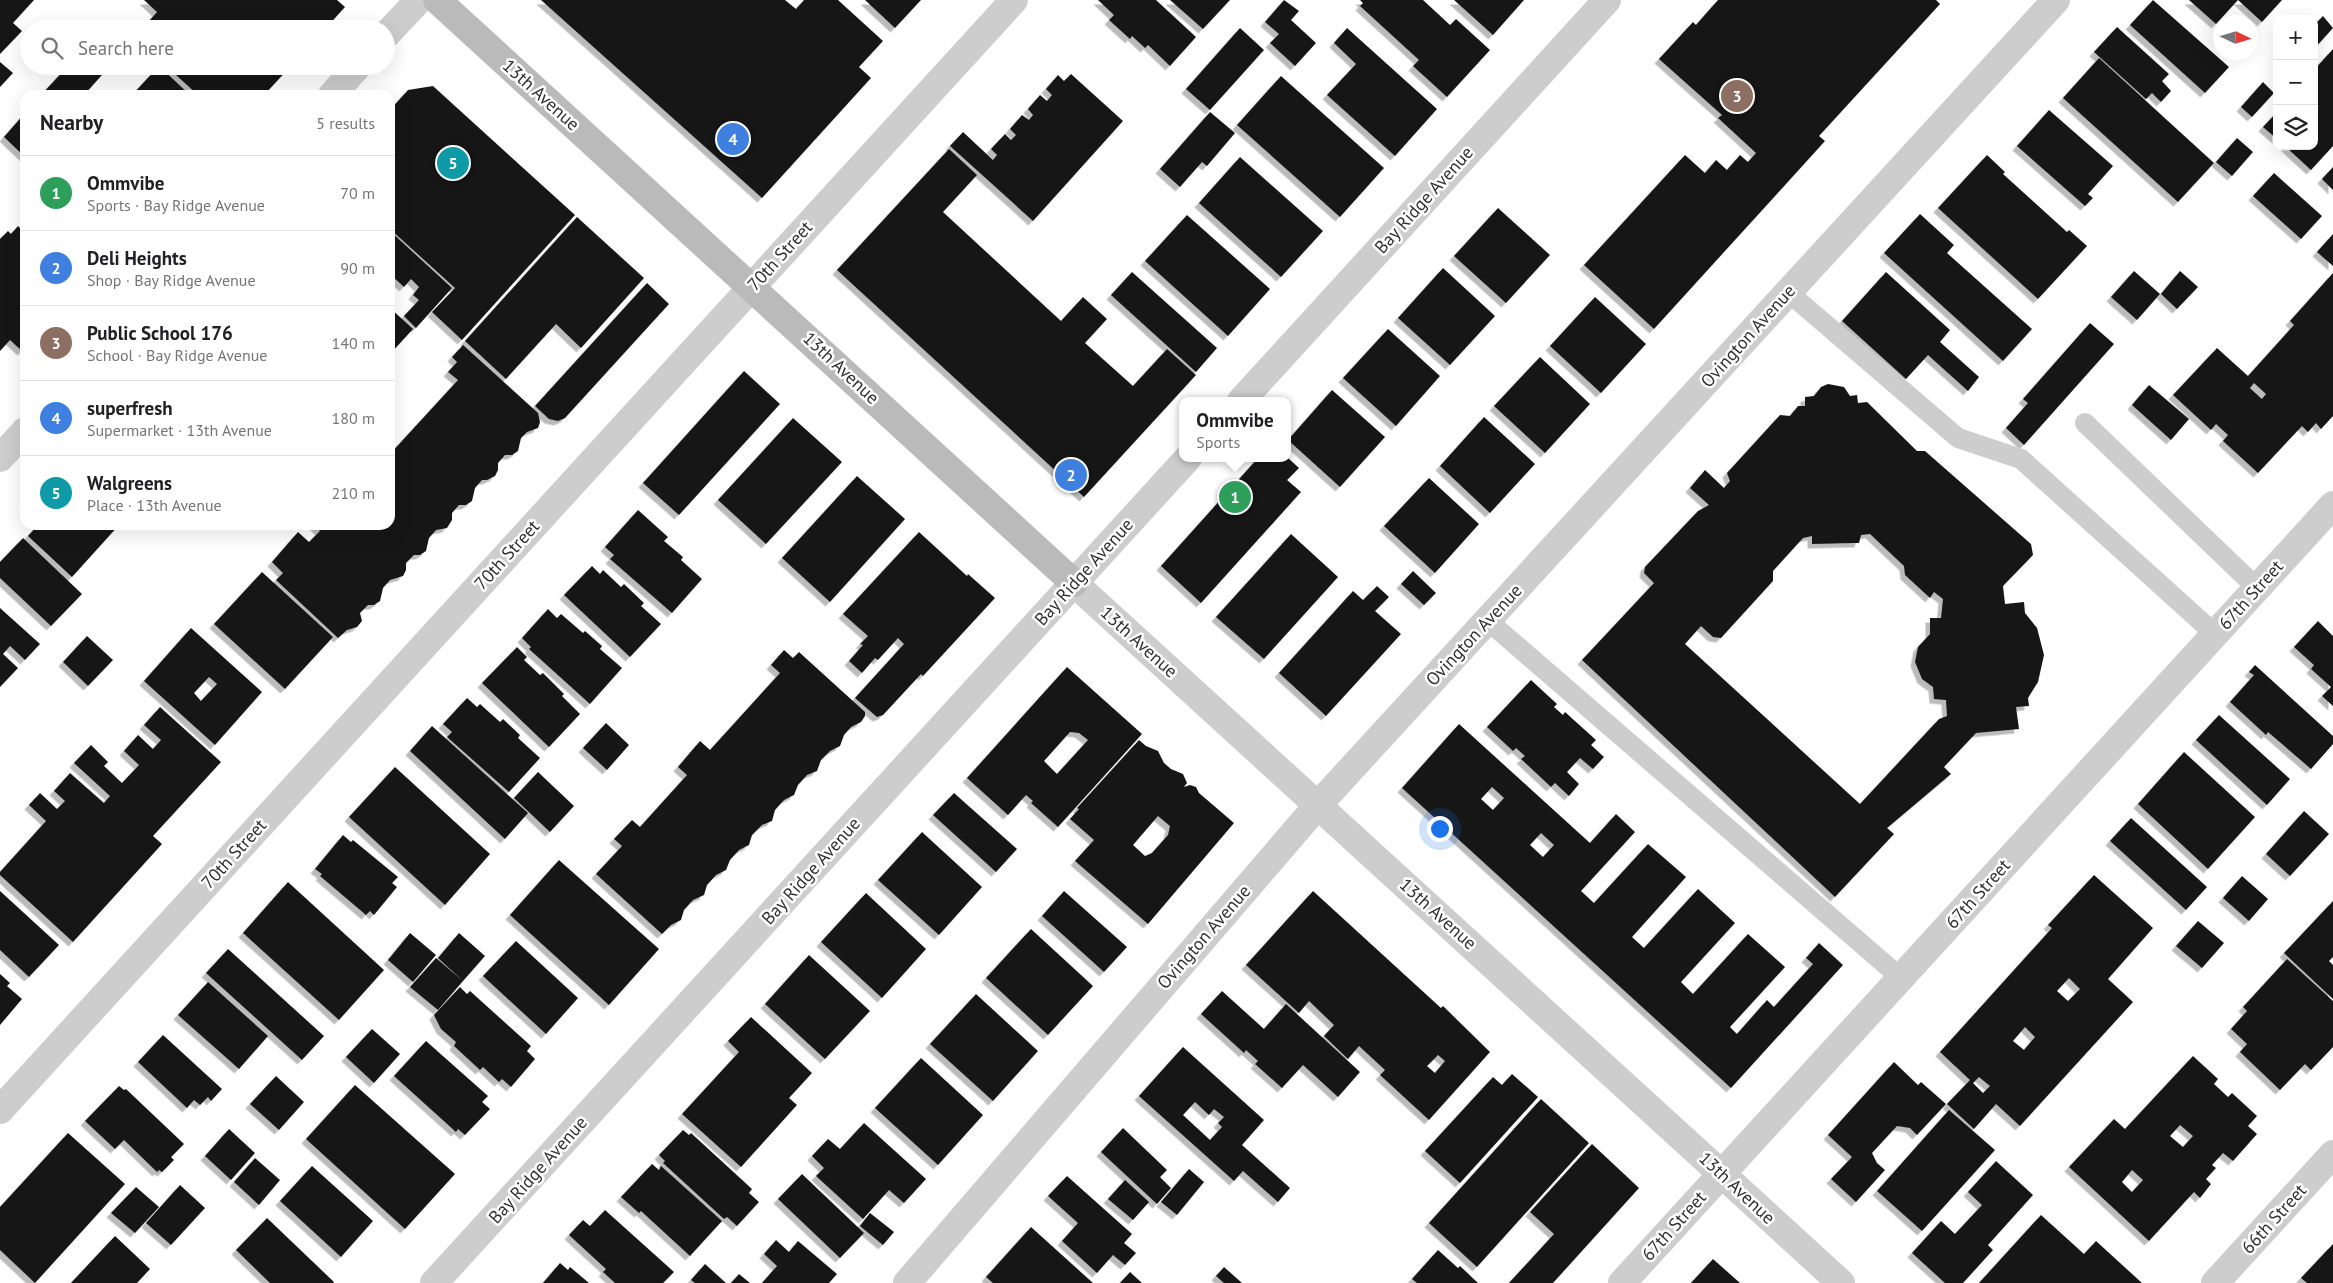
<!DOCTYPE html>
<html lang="en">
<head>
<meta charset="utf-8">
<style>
  :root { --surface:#fff; --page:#f6f6f6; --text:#202124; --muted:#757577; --line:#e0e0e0; --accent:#f52548 }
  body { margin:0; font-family:"PT Sans",sans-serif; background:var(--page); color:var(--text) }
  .controls { position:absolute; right:15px; top:15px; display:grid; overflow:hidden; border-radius:10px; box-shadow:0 5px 20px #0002 }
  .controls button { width:45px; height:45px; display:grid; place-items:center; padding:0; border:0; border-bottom:1px solid var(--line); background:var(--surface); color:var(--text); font:25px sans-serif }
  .compass { position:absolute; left:2213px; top:15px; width:45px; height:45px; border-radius:50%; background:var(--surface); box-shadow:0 5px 20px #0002; rotate:94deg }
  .you { position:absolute; left:1439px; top:828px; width:18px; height:18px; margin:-12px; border:4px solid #fff; border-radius:50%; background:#1a73e8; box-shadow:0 0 0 8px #1a73e833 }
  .badge { display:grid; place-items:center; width:32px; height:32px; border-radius:50%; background:var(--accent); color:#fff; font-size:16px; font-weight:700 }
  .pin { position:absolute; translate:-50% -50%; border:2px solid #fff; box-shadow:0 1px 5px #0006 }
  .popup { position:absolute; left:1179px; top:397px; width:112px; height:65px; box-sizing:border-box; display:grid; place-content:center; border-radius:10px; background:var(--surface); filter:drop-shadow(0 1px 4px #0005); font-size:16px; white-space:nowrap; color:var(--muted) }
  .popup b { font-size:19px; color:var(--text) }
  .popup::after { content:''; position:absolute; left:50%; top:100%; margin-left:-10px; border:10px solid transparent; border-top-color:var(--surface) }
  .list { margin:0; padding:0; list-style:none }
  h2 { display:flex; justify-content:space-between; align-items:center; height:65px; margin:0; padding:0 20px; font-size:21px }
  h2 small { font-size:16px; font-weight:400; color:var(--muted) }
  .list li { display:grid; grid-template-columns:32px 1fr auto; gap:15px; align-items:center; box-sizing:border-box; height:75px; padding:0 20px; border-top:1px solid var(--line) }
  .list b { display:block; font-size:19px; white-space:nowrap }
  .list p { margin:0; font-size:16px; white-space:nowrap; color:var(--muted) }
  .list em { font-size:16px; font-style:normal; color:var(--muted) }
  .icon { flex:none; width:28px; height:28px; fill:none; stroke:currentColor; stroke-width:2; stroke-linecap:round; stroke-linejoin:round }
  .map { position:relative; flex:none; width:2333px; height:1283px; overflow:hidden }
  .search { position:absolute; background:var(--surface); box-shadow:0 5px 20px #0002; left:20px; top:20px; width:375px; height:55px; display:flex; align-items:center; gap:12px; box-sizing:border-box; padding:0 18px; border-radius:28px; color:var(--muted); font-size:19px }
  .panel { position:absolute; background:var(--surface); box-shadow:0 5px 20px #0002; left:20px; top:90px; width:375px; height:440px; border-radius:15px }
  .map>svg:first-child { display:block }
</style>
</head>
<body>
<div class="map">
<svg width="2333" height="1283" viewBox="0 0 2333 1283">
  <defs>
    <filter id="shadow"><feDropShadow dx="-4.5" dy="4.5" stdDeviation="0" flood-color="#0004"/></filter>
  </defs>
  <rect width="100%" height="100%" fill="#fff"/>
  <!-- building -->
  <path fill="#171717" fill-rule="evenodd" filter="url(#shadow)" d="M0,0H34L13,23L22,31L0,54Z
    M144,0H337L345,7L325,29H142L157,12Z
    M541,0H785L796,9L804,0H838L883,41L859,67L871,78L762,198Z
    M865,0H921L895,28Z
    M1098,0H1156L1196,37L1170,66L1148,45L1145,48L1132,36L1130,39L1109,20L1114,15Z
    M1170,0H1230L1203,29Z
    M1284,0L1299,11L1291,20L1316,43L1295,66L1270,43L1279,34L1265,22Z
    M1360,0H1423L1450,25L1456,19L1490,50L1447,97L1413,66L1419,60L1360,6L1363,3Z
    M1454,0H1524L1493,35Z
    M1718,0H1936L1940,4L1819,136L1825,141L1654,329L1584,265L1685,155L1705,173L1716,160L1727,170L1740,155L1748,162L1756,153L1718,118L1722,115L1659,59L1693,22L1696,25Z
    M2153,0L2229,67L2205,93L2130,25Z
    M2189,0H2282L2262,22L2238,0L2216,24Z
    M2323,16L2333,28L2314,49V25Z
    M2117,27L2169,74L2162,81L2171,91L2161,102L2152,93L2146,99L2094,52Z
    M1240,28L1264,50L1210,110L1186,89Z
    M1347,28L1437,109L1395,156L1327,95L1356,64L1334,43Z
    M2333,49V146L2311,170L2285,146H2314V70Z
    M2099,58L2214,163L2178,202L2063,98Z
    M0,62L13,73L0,87Z
    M68,66H110L84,95H41Z
    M159,66L190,95H132Z
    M166,66H291L264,95H198Z
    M1071,74L1123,121L1033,221L950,146L963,132L993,160L997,155L991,149L1005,134L1011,140L1016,135L1010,129L1022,115L1029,120L1033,115L1028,109L1040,95L1047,101L1052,95L1046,89L1058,75L1064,81Z
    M1281,76L1384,168L1340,217L1237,125Z
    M2263,82L2274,93L2252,117L2241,107Z
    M433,86L575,215L462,340L432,312L455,288L390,229V110L408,90Z
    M2049,110L2113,166L2088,194L2093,198L2085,206L2017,146Z
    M1210,112L1235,133L1207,166L1202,162L1180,187L1160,169Z
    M2277,112V139L2263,127Z
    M25,113V157L4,137Z
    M2237,138L2253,152L2232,176L2216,162Z
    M949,149L977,175L943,212L1061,321L1083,297L1107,319L1085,343L1133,386L1167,349L1196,375L1084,497L837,270Z
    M1987,155L2005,172L2003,174L2067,232L2069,230L2087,246L2038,299L1938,208Z
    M1240,157L1323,231L1281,277L1199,203Z
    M2333,167V190L2322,179Z
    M2274,173L2322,216L2301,239L2253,196Z
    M1498,208L1550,255L1506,303L1454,256Z
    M1920,214L1954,245L1947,253L2032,329L2003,361L1884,253Z
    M1187,215L1270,289L1228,336L1145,261Z
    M577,217L644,278L581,348L556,324L506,379L465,341Z
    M18,226L25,233V348L22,351L10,340L0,351V239L8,231L11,234Z
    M390,231L452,288L416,328L404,316L419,300L413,295L419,287L411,279L404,287L390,274Z
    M2333,234V266L2317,252Z
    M1443,268L1495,316L1450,365L1398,318Z
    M2134,271L2160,294L2137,320L2111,297Z
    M2180,271L2198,287L2177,309L2161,294Z
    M1132,272L1217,348L1196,372L1111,295Z
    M1886,272L1950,330L1940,342L1979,377L1968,391L1928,355L1906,379L1842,321Z
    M2333,273V416L2321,429L2316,423L2308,432L2302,426L2258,473L2223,441L2228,435L2216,424L2211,430L2173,395L2217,348L2248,376L2294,325L2290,321ZM2254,383L2266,394L2262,399L2250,388Z
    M647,283L669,304L565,418L558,421L549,419L535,406Z
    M1595,297L1646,344L1601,393L1550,346Z
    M390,308L413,329L390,354Z
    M2090,323L2114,344L2024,445L2006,428L2028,403L2023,399Z
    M1388,329L1440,376L1396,426L1343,378Z
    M463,345L538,413L540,422L538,428L527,432L521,438L518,451L512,455H505L498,463V470L495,476L487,480H482L475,488L472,501L466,505H459L452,513V520L447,528L436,530L429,538L426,551L420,555H414L406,563V570L403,576L390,580L383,588L380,601L374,605H368L360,613L362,621L357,627L347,630L338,638L276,580L283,573L272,562L298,532L309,542L320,531L314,525H390V454L458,380L448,372L457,362L452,357Z
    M1540,357L1590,404L1545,453L1494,406Z
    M744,371L780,404L679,515L643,483Z
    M1828,384L1844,387L1850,396L1857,395L1858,403L1867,402L1917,451H1925L2031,544L2033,555L2003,586L2005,604L2024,602L2025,613L2037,628L2044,655L2038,682L2028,698L2029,706L2016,707L2019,729L1976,733L1944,767L1951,774L1887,828L1894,834L1835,897L1582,660L1654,583L1644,573L1645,567L1698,511L1709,505L1690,488L1705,470L1724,488L1730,481L1727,473L1780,415L1790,416L1798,406H1805V397L1814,396L1821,387ZM1870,534L1904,566L1905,575L1930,598L1934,592L1943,599L1941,618H1930V634L1918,647L1915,662L1922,679L1933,687L1934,699L1946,700L1947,716L1939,719L1860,804L1685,644L1701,626L1713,637L1721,638L1773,581V571L1803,538L1812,536V544L1854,543H1859L1861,535Z
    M2149,385L2189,419L2171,440L2132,405Z
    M1332,390L1385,437L1340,487L1288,440Z
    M1484,417L1535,464L1490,513L1440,466Z
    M793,418L842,462L766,544L718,500Z
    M1258,458H1288L1299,468L1287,480L1301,492L1201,603L1161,566Z
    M857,476L905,519L830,602L782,558Z
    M1429,478L1479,524L1435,573L1384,526Z
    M638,510L668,537L664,541L683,557L681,560L702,579L672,613L610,559L614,555L605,547Z
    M38,525H119L72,577L28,536Z
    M919,532L967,576L968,574L995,598L923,676L921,674L883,715L877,717L855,698L904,644L898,638L878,660L875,658L862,673L849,661L863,645L860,644L868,636L843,614Z
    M1291,534L1338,577L1264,659L1216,617Z
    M23,538L82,594L51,626L0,578V562Z
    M592,566L600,574L603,570L621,587L624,584L644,603L641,606L661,624L630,657L564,595Z
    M1413,571L1436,593L1424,605L1401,584Z
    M262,572L333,637L285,689L214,624Z
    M1377,586L1389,597L1375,611L1401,634L1326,716L1279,673L1353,591L1363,600Z
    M0,608L40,644L25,660L10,646L3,654L18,668L0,687Z
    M548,609L557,618L561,614L583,633L585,631L602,646L600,649L622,668L590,704L529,649L531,647L522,638Z
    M2318,621L2333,636V706L2322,696L2331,687L2311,669L2314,665L2294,647Z
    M191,628L262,692L215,745L144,681ZM209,677L217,684L201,701L194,693Z
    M87,636L113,660L88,686L63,662Z
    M517,647L527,657L524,660L540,675L543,673L564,694L562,696L580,714L549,747L482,683Z
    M784,650L793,658L799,652L865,712V716L861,722L851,727L844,735L840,746L830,751L821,760L817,771L807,775L798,785L794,795L784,800L775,810L772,821L762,825L752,835L749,845L739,850L730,860L726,870L716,875L707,885L704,895L693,900L684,910L681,920L671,925L662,934L596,874L622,846L614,839L632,820L640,827L687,775L678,767L700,741L710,750L780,673L771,665Z
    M2255,665L2333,736V744L2311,769L2268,732L2266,735L2230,702L2254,675L2249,672Z
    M1067,667L1142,734L1058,827L1031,803L1033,801L1026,795L1008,815L967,778ZM1070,732L1079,733L1088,740L1057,774L1044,761Z
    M1531,680L1557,704L1554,707L1563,715L1565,712L1596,740L1591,745L1604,757L1593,769L1580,758L1567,772L1579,784L1569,796L1555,783L1551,787L1521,759L1525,756L1516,748L1513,751L1487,727Z
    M467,698L477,707L480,704L500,722L503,719L520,735L518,738L540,758L509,792L447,737L452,732L443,724Z
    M160,707L221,762L153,836L162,844L73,942L0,875V872L46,821L29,805L40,793L57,809L65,801L54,791L70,773L104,803L110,796L74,763L91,745L108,762L104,766L122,783L139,765L124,751L138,735L153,749L161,740L144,725Z
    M2219,715L2290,779L2267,805L2196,740Z
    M606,723L629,745L607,770L583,748Z
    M1459,724L1590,843L1616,814L1635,832L1581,891L1594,903L1648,844L1686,877L1632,937L1644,948L1698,889L1735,923L1681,982L1693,994L1748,934L1785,967L1730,1027L1737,1034L1767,1000L1774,1007L1813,964L1806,958L1819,943L1843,965L1731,1088L1402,788ZM1492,787L1504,798L1493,810L1481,799ZM1541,833L1554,845L1543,857L1530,845Z
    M432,726L528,813L505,839L410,751Z
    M1139,740L1146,746L1158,751L1164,763L1171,769L1183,774L1187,783L1184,787L1190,785L1196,787L1199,793L1234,823L1148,924L1075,861L1094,840L1070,819L1079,809L1077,808ZM1158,816L1170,826L1168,835L1152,853L1145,856L1133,845Z
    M2184,752L2255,817L2208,869L2138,804Z
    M395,767L490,854L445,905L349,817Z
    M538,772L574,806L550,832L514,798Z
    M954,793L1017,849L996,872L933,815Z
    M2304,811L2329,834L2290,876L2266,854Z
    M2131,818L2207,887L2186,910L2110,841Z
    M922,832L982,887L939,935L878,880Z
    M343,835L351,842L353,840L398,877L392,883L397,887L374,915L370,911L366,915L320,876L322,874L315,869Z
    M559,860L659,949L609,1005L510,915Z
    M2094,875L2153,928L2108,979L2133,1002L2020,1126L1996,1104L1974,1129L1947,1104L1970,1080L1940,1052L2052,928L2048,925ZM2069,978L2080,989L2068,1001L2057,991ZM2025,1027L2035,1037L2024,1050L2013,1041ZM1979,1077L1990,1086L1983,1093L1973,1083Z
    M2242,876L2268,899L2249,921L2223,898Z
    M288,882L384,970L339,1020L243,933Z
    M0,891L59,945L29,977L0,950Z
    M1064,891L1127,947L1104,972L1042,916Z
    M1313,891L1441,1008L1443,1006L1490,1052L1429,1120L1380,1075L1385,1070L1359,1046L1348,1059L1324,1036L1334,1025L1309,1001L1299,1013L1246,965ZM1438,1055L1445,1061L1435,1073L1427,1066Z
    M866,893L926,949L882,998L821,942Z
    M2333,901V957L2329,961L2333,965V999L2284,953Z
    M2198,921L2224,943L2202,968L2176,946Z
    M1031,929L1093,986L1048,1035L986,978Z
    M410,933L436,955L413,982L388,960Z
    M459,933L485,956L463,981L438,958Z
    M516,941L578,998L546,1034L483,976Z
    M228,949L324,1036L302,1060L206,973Z
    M809,955L870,1011L825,1059L765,1004Z
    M436,958L463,981L438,1010L410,987Z
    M2287,959L2333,1001V1047L2311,1070L2305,1064L2280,1090L2240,1052L2247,1044L2231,1029L2247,1011L2243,1007Z
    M0,974L10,983L7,986L22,999L0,1025Z
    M208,982L268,1036L239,1069L178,1015Z
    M460,987L467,994L470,991L531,1046L527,1051L535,1059L511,1087L502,1079L499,1082L483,1067L480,1070L454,1046L456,1042L441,1029L434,1015Z
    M1222,991L1264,1029L1286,1004L1360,1072L1338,1097L1303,1065L1282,1088L1255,1064L1258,1061L1246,1050L1244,1053L1201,1014Z
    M976,994L1038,1051L993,1101L930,1044Z
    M751,1017L812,1073L789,1098L797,1105L741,1167L682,1114L739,1052L728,1041Z
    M372,1029L400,1054L374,1083L346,1057Z
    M163,1035L222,1089L211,1101L208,1097L200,1105L194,1100L187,1108L138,1062Z
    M426,1041L488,1096L482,1102L490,1109L465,1135L458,1129L456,1132L394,1076Z
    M1183,1047L1264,1120L1242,1145L1290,1188L1278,1202L1243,1171L1234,1181L1139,1096ZM1195,1102L1209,1115L1214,1109L1224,1117L1218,1123L1222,1127L1210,1140L1183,1115Z
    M2193,1056L2218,1079L2214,1084L2228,1097L2232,1093L2257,1116L2248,1126L2257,1134L2233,1161L2223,1153L2212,1165L2216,1168L2206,1179L2211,1184L2200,1198L2194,1192L2149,1241L2069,1167L2114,1119L2125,1129ZM2180,1125L2193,1136L2183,1147L2170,1136ZM2132,1170L2143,1180L2132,1192L2122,1182Z
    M921,1058L983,1115L938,1165L875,1108Z
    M1894,1062L1918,1085L1921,1082L1946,1104L1917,1135L1910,1128L1897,1126L1872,1153L1877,1163L1885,1170L1856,1202L1831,1179L1852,1157L1828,1135Z
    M1512,1074L1538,1097L1460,1183L1425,1151L1493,1077L1502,1085Z
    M276,1076L304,1102L279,1130L250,1104Z
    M355,1085L455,1174L405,1229L306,1139Z
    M119,1086L124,1090L126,1089L184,1144L171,1157L174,1160L162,1172L159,1170L157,1172L124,1140L115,1149L85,1121Z
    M1541,1099L1589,1143L1477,1267L1429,1223Z
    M1949,1110L1995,1150L1922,1231L1877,1191Z
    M864,1123L926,1179L904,1203L889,1190L863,1219L816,1176L824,1168L812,1156L828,1139L840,1149Z
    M1123,1128L1167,1170L1160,1177L1171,1188L1157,1204L1101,1152Z
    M229,1129L255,1153L231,1180L205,1156Z
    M683,1130L689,1135L691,1133L752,1189L749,1193L759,1202L737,1226L727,1217L724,1219L663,1163L665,1161L659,1155Z
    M68,1133L125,1184L35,1283L0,1250V1207Z
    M1592,1144L1639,1188L1553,1283H1509L1554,1234L1530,1212Z
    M255,1158L280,1180L259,1205L234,1182Z
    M1996,1161L2033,1195L1988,1245L1993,1250L1963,1283H1945L1912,1253L1941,1221L1955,1234L1982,1205L1968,1192Z
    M652,1164L659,1170L661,1166L722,1221L690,1256L641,1211L639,1213L621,1197Z
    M312,1166L373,1221L341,1257L280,1201Z
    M1189,1169L1204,1182L1177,1215L1161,1202Z
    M802,1174L864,1233L840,1258L778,1199Z
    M1067,1176L1132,1234L1124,1243L1136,1253L1125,1265L1113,1255L1097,1273L1062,1241L1078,1223L1048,1196Z
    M1125,1180L1149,1202L1133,1220L1108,1199Z
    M180,1185L205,1208L171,1245L146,1223Z
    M136,1187L159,1207L135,1233L111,1213Z
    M605,1210L674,1272L663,1283H615L603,1272L606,1269L569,1235L583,1220L590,1226Z
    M870,1213L894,1232L883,1245L860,1226Z
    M2041,1215L2084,1254L2096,1241L2142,1283H1979Z
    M267,1218L334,1282L333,1283H270L236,1250Z
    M1031,1227L1093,1283H993L986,1277Z
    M115,1236L150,1269L137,1283H71Z
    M776,1240L789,1252L798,1241L837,1274L829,1283H762L777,1266L764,1254Z
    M2333,1244V1283H2307L2301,1278Z
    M1438,1250L1458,1268L1460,1266L1478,1283H1417L1412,1279Z
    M1713,1259L1740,1283H1691Z
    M560,1263L568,1270L570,1267L589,1283H543Z
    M705,1264L726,1283H695L691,1280Z
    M1224,1267L1242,1283H1224L1216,1276Z
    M1130,1272L1142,1283H1120Z
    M739,1274L750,1283H731Z"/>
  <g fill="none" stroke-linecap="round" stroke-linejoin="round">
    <!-- lane -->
    <path stroke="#cdcdcd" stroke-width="20" d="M1788,292L1958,438L2021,459L2215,634
      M2085,423L2257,588
      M1487,620L1901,978"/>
    <!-- street -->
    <path stroke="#cdcdcd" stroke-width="28" d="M386,35L419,0
      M332,95L358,66
      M1241,401L1607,0
      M0,458L25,431
      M1074,583L1841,1283
      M0,1110L1014,0
      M434,1283L1188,458
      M907,1283L1318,805L2056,0
      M1622,1283L2333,505
      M2215,1283L2333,1154"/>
    <!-- secondary -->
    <path stroke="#bababa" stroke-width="28" d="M437,0L1074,583"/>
  </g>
  <g text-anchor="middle" stroke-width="5" stroke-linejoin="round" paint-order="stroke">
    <!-- street labels -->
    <g font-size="18" fill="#303030" stroke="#fff">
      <text transform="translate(541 95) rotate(42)" y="6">13th Avenue</text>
      <text transform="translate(1424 200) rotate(-48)" y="6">Bay Ridge Avenue</text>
      <text transform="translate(780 256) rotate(-48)" y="6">70th Street</text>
      <text transform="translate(1748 336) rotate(-48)" y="6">Ovington Avenue</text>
      <text transform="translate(841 368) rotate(43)" y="6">13th Avenue</text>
      <text transform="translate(507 555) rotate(-48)" y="6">70th Street</text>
      <text transform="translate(1084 572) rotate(-48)" y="6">Bay Ridge Avenue</text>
      <text transform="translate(2251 595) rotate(-48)" y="6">67th Street</text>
      <text transform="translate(1474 635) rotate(-47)" y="6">Ovington Avenue</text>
      <text transform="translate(1139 642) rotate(42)" y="6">13th Avenue</text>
      <text transform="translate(234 854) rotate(-48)" y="6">70th Street</text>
      <text transform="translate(811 871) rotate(-48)" y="6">Bay Ridge Avenue</text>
      <text transform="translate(1978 894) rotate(-48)" y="6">67th Street</text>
      <text transform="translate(1438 914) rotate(42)" y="6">13th Avenue</text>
      <text transform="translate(1204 937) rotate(-49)" y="6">Ovington Avenue</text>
      <text transform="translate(538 1170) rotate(-48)" y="6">Bay Ridge Avenue</text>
      <text transform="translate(1737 1188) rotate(43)" y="6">13th Avenue</text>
      <text transform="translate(2274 1219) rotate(-48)" y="6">66th Street</text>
      <text transform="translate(1674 1226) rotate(-48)" y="6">67th Street</text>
    </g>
  </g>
</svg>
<div class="controls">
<button>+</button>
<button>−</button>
<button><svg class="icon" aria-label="layers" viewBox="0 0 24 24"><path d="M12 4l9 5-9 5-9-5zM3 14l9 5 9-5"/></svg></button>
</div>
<svg class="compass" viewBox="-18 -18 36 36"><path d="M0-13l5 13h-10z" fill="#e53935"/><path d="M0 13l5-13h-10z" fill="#757577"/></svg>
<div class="you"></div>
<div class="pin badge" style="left:1235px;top:497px;background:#2e9e5b">1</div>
<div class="popup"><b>Ommvibe</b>Sports</div>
<div class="pin badge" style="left:1071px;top:475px;background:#3f7fe0">2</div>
<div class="pin badge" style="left:1737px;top:96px;background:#8d6e63">3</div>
<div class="pin badge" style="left:733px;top:139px;background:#3f7fe0">4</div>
<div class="pin badge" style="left:453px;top:163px;background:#0f9aa8">5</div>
<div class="search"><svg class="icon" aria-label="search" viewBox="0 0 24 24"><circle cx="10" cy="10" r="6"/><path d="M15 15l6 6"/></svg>Search here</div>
<section class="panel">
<h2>Nearby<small>5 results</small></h2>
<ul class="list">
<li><span class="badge" style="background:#2e9e5b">1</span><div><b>Ommvibe</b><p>Sports · Bay Ridge Avenue</p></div><em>70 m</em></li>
<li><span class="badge" style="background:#3f7fe0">2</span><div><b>Deli Heights</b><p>Shop · Bay Ridge Avenue</p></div><em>90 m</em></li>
<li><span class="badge" style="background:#8d6e63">3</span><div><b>Public School 176</b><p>School · Bay Ridge Avenue</p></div><em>140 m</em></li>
<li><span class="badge" style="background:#3f7fe0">4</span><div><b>superfresh</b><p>Supermarket · 13th Avenue</p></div><em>180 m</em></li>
<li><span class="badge" style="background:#0f9aa8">5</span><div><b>Walgreens</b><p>Place · 13th Avenue</p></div><em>210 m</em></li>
</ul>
</section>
</div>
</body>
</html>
